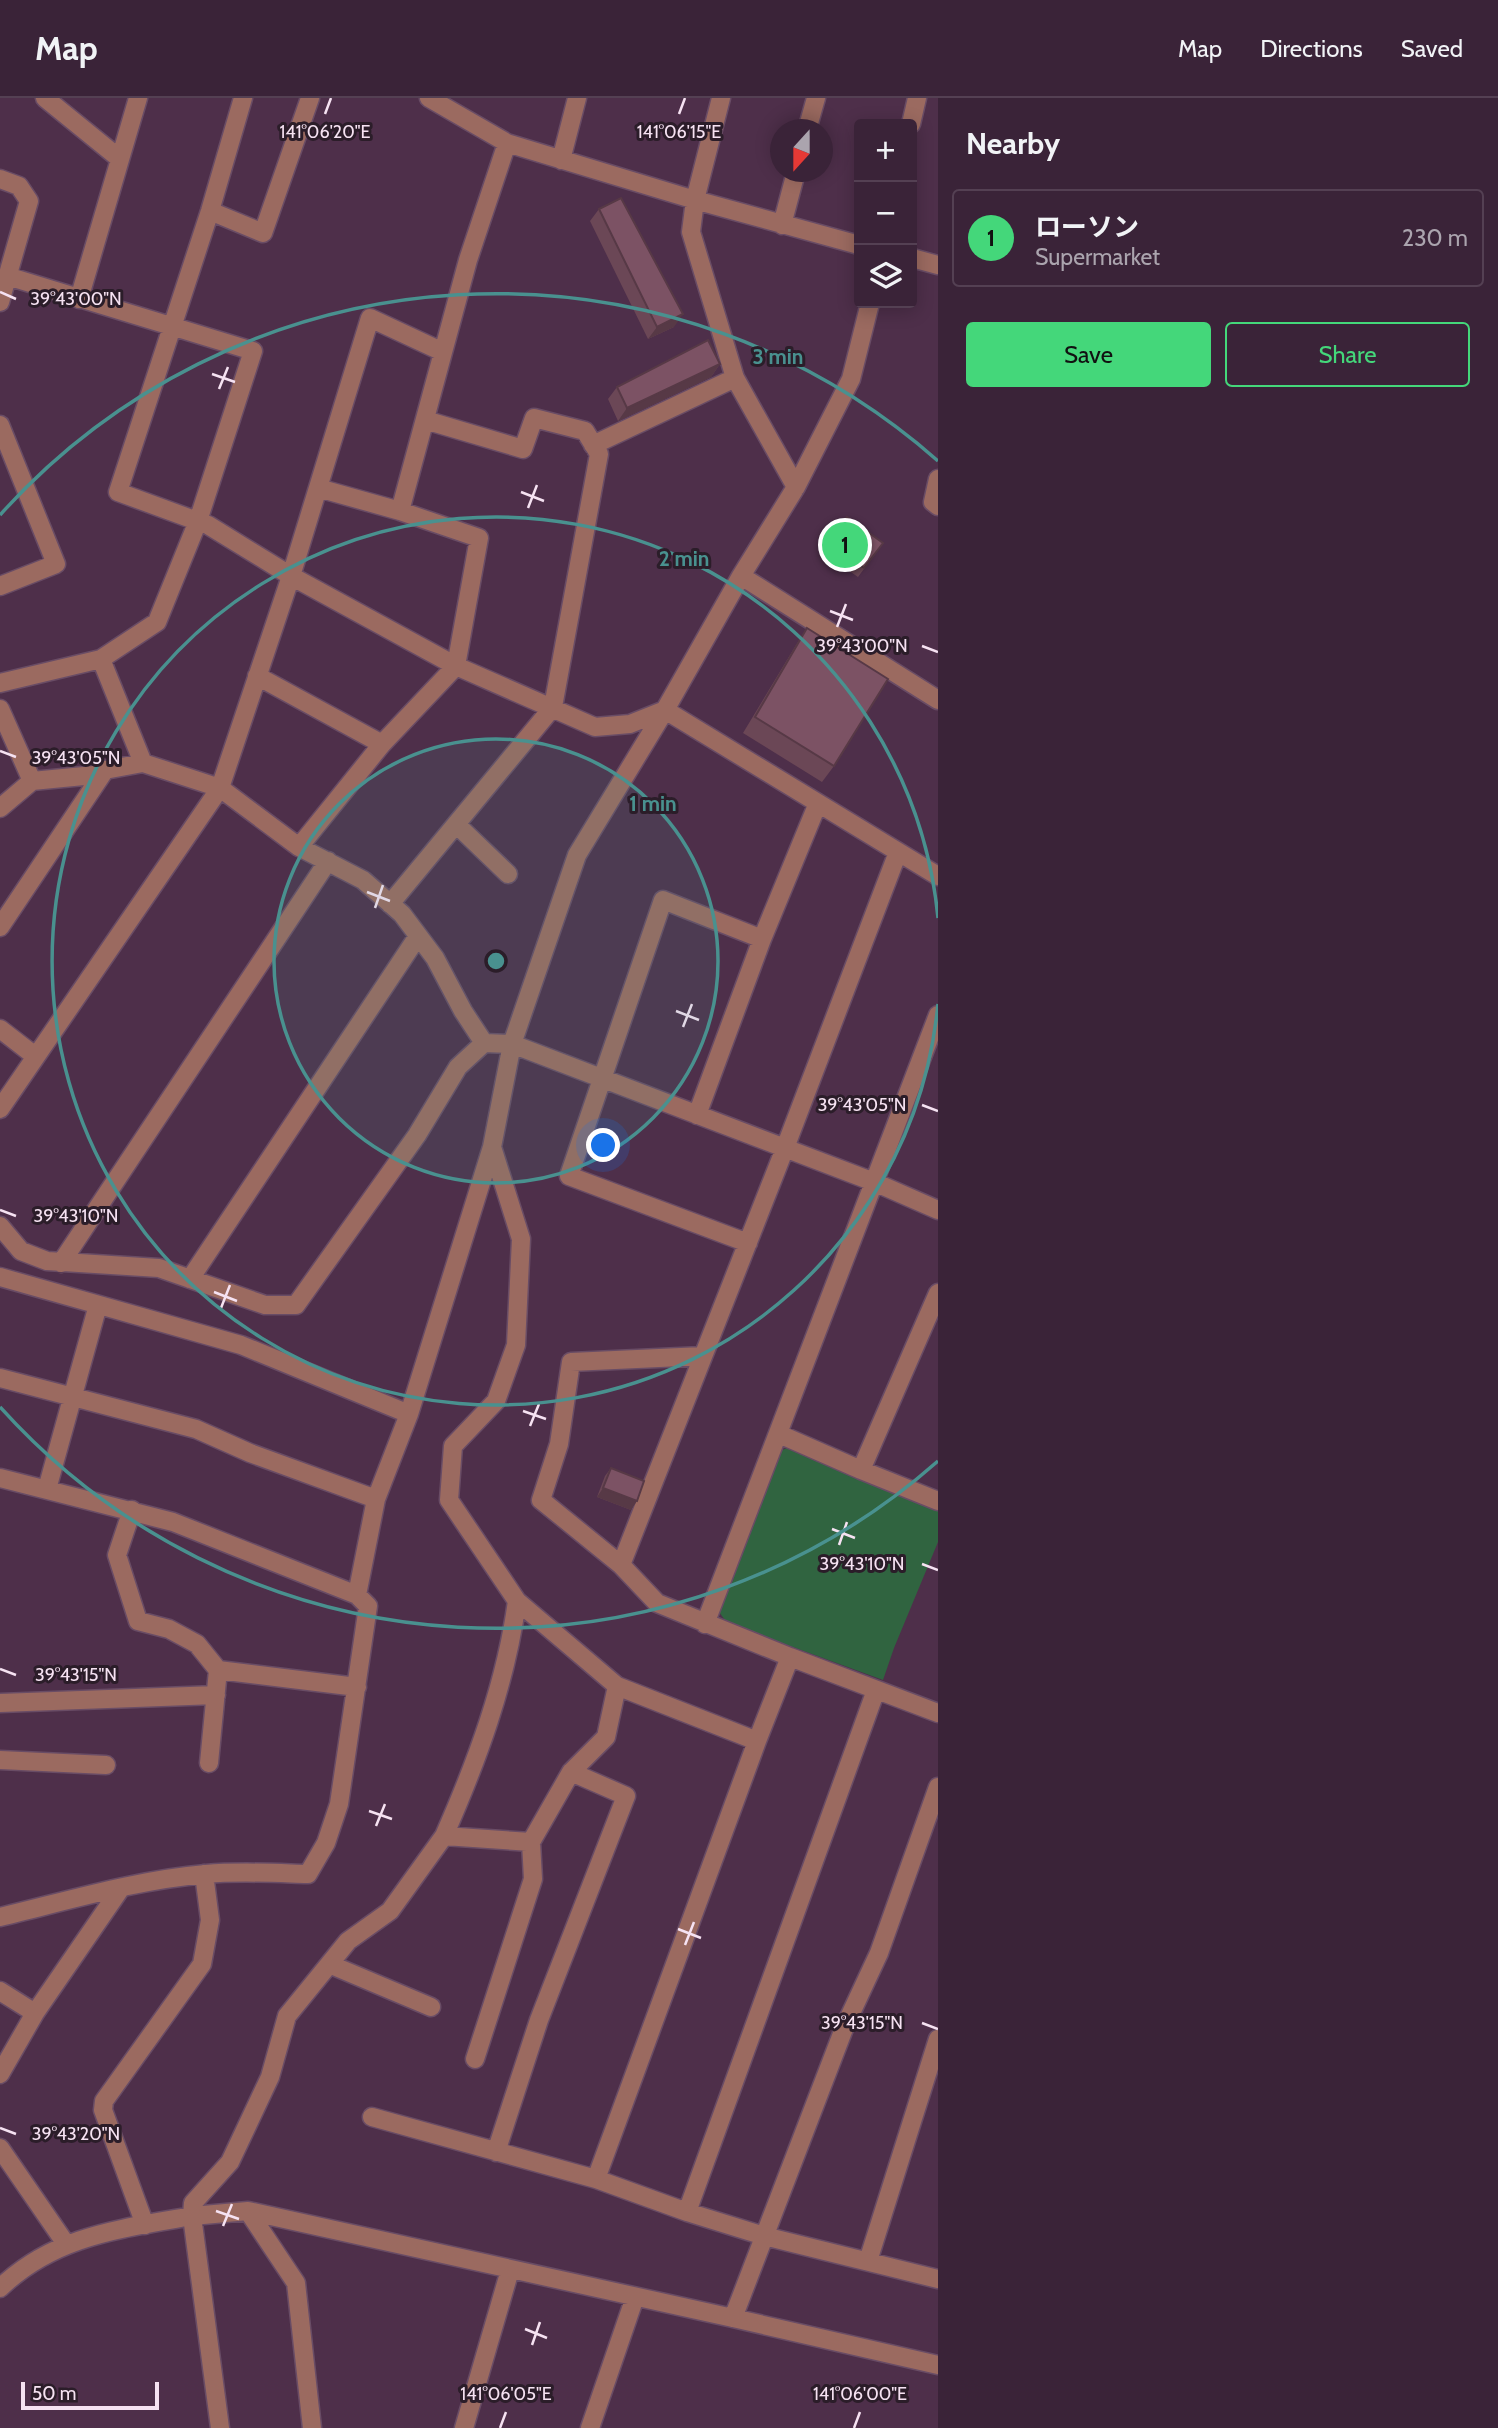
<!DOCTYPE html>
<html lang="en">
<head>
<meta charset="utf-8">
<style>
  :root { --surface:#3a2338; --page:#452f43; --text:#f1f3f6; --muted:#aba4ae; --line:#544053; --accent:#44d77a }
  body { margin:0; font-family:Cabin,"Noto Sans JP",sans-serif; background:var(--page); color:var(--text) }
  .controls { position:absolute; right:21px; top:21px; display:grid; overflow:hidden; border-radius:7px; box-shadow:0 4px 18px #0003 }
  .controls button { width:63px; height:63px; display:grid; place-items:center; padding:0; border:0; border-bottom:2px solid var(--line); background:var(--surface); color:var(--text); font:35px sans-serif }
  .compass { position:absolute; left:770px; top:21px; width:63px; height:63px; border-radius:50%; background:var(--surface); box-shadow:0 4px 18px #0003; rotate:201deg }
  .scale { position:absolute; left:21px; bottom:18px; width:138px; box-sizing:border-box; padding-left:7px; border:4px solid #f6e2f2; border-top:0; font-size:19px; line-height:24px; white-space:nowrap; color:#f6e2f2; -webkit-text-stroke:5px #2b1d29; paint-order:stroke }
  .you { position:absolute; left:604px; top:1048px; width:24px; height:24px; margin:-18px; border:5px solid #fff; border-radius:50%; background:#1a73e8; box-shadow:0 0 0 10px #1a73e833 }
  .badge { display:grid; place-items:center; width:46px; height:46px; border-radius:50%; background:var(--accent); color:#111; font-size:23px; font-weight:700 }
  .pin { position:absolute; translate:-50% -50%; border:4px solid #fff; box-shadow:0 2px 7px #0006 }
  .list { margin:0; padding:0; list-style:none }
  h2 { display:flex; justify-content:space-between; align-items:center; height:91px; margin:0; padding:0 28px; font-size:30px }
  h2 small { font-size:23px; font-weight:400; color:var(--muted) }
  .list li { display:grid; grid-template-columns:46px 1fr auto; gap:21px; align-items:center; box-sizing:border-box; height:98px; margin:0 14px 14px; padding:0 14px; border:2px solid var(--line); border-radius:7px }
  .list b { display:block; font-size:26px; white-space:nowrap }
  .list p { margin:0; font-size:23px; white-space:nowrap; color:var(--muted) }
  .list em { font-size:23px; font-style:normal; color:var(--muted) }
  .actions { display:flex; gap:14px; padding:21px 28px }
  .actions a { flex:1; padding:16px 0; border:2px solid var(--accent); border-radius:7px; text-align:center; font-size:24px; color:var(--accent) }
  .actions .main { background:var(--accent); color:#111 }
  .icon { flex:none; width:38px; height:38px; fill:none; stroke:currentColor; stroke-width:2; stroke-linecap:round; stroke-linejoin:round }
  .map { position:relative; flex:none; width:938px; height:2330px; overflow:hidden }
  header { display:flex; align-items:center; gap:42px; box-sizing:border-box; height:98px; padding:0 35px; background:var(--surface); border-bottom:2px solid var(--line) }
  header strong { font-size:33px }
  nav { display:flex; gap:38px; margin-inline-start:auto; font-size:24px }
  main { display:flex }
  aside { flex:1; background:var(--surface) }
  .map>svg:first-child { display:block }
</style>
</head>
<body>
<header>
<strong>Map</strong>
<nav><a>Map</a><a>Directions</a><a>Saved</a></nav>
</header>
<main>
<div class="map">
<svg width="938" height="2330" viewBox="0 0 938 2330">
  <rect width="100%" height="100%" fill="#4e2f4a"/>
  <!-- green -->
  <path fill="#306440" d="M787,1350L938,1410V1444L894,1550L883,1582L727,1525L719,1514L777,1354Z"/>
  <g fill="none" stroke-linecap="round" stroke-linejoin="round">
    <!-- minor casing -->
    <g stroke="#694c65" stroke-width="21">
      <path id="minor" d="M45,0L120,61
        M243,0L210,113L118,394L208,427L291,478L456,568L595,629L630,626L665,612L938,778
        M429,0L507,45L695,102L859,147
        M721,0L695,102L691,134L735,280L796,389
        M911,26L917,0
        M807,32L816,0
        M561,62L577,0
        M0,81L19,88L29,103L0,204
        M210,113L263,135L310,0
        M782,127L796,74
        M912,160L938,167
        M79,201L138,0
        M870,205L851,281L796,389L741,478L938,602
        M0,327L56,466L0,488
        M593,347L735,280
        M938,381L933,404L938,408
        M318,390L400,413
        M101,561L143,665
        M257,578L382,646
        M0,585L101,561L157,524L198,423L253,253L7,178
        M0,611L32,683L94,677L105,672L143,665L220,690L299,749L363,782L402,816L435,860L463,913L484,945
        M0,710L32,683
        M456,726L508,776
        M299,749L382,646L456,568L479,440L400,413L468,162L507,45
        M390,806L553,609L599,356L585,333L534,320L523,351L425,322
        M0,829L105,672
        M0,931L35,958
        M0,1011L220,690L291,478L370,220L443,254
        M697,1017L762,841L818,705
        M0,1128L21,1153L47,1163L159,1170L265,1207H296L417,1037L458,969L484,945L512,946L874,1084L938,1112
        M748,1145L569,1078L663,802L762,841
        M61,1165L328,763
        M0,1179L241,1247L409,1316
        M190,1181L418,838
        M703,1258L571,1264L559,1346L541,1402L621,1467L657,1505L790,1559L938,1615
        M0,1280L196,1331L250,1355L376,1401
        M779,1336L861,1372L938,1403
        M861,1372L938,1195
        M0,1380L173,1424L357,1497L368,1508L339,1706L326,1745L308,1776C274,1775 240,1773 206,1776C136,1782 67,1803 0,1819
        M47,1391L98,1207
        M132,1412L117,1457L138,1523L169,1531L197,1546L218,1572
        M621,1467L785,1050L898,754
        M357,1497L376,1401L409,1316L492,1049
        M705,1526L938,917
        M617,1588L757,1643
        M0,1605L216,1597
        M0,1662L106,1667
        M209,1665L218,1572L357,1589
        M444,1738C477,1663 506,1585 517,1503
        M329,1866L431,1909
        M0,1893L35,1915
        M475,1961L533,1781L531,1744
        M0,1976L35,1915L121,1790
        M372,2019L596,2081L687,2114L764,2138L938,2181
        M0,2050L66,2146
        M496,2054L539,1922L626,1698L571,1674
        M596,2081L757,1643L790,1559
        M248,2113L296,2185L312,2330
        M687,2114L876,1592
        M145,2127L103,2012L104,2003L202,1866L210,1822L204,1776
        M868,2163L938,1941
        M0,2190C55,2137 121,2131 192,2118L193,2105L230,2064L270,1979L287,1918L348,1843L390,1813L444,1738L531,1744L571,1674L606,1639L617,1588L517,1503L449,1402L453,1348L496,1303L516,1247L521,1141L492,1049L512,946L577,757L665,612L741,478
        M733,2220L845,1928L879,1855L938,1689
        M220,2330L192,2118L248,2113L733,2220L938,2267
        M464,2330L510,2172
        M590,2330L635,2199"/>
    </g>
    <!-- minor -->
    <use href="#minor" stroke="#9b6a60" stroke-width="18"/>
  </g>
  <!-- wall -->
  <path fill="#6b4756" d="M599,111L674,229L648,241L590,123Z
    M720,266L711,279L618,323L608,301L617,289Z
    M847,419L883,445L858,479L822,454Z
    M807,530L834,668L822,684L743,635L796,547Z
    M611,1370L631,1412L597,1399L605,1378Z"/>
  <!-- shaded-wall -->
  <path fill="#573946" d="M683,216L674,229L648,241L657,229Z
    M720,266L711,279L618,323L627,310Z
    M603,1390L637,1403L631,1412L597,1399Z"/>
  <!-- building -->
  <path fill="#7c5264" stroke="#573946" stroke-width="2" d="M621,100L683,216L657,229L599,111Z
    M708,242L720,266L627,310L617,289Z
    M847,419L883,445L864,470L828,445Z
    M807,530L888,581L834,668L755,619Z
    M611,1370L644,1383L637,1403L603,1390Z"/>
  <!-- ticks -->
  <path fill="none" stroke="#f6e2f2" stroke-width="2.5" d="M325,16L331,0M679,16L685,0M0,194L16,201M212,276L235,284M219,291L228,269M521,394L544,403M528,410L537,387M830,513L853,522M837,529L846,506M922,548L938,554M0,653L16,659M367,794L390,803M375,810L383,787M676,913L699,922M683,929L692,906M922,1007L938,1013M0,1112L16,1118M214,1194L237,1203M221,1210L230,1187M523,1313L546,1321M530,1328L539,1306M832,1431L855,1440M839,1447L847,1424M922,1466L938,1472M0,1571L16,1577M369,1713L392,1721M376,1728L385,1706M678,1831L701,1840M685,1847L694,1824M922,1925L938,1931M0,2030L16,2036M216,2113L239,2121M223,2128L232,2106M525,2231L547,2240M532,2247L540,2224M500,2330L506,2314M854,2330L860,2314"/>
  <!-- distance rings -->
  <circle cx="496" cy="863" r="222" fill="#49918f" fill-opacity=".12"/>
  <g fill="none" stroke="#49918f" stroke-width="3.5">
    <circle cx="496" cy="863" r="222"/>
    <path d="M938 906A444 444 0 1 1 938 820"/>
    <path d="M938 1363A667 667 0 0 1 0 1309M0 417A667 667 0 0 1 938 363"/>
  </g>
  <g font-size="18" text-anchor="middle" fill="#f6e2f2" stroke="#2b1d29" stroke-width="6" stroke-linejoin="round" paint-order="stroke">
    <text x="679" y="40">141°06'15"E</text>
    <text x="325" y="40">141°06'20"E</text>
    <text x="76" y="207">39°43'00"N</text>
    <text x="862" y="554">39°43'00"N</text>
    <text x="76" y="666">39°43'05"N</text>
    <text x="862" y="1013">39°43'05"N</text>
    <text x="76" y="1124">39°43'10"N</text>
    <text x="862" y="1472">39°43'10"N</text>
    <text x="76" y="1583">39°43'15"N</text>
    <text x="862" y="1931">39°43'15"N</text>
    <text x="76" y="2042">39°43'20"N</text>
    <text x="506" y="2302">141°06'05"E</text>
    <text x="860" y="2302">141°06'00"E</text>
  </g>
  <circle cx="496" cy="863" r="10" fill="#49918f" stroke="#2b1d29" stroke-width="3.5"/>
  <g font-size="21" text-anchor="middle" font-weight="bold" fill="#49918f" stroke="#2b1d29" stroke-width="6" stroke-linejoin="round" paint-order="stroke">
    <text x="778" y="266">3 min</text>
    <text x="684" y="468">2 min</text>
    <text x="653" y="713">1 min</text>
  </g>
</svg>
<div class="controls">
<button>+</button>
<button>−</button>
<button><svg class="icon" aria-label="layers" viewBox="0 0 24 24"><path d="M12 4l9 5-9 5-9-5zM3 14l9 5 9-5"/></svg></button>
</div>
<svg class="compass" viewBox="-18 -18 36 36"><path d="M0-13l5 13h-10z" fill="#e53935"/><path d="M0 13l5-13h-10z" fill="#aba4ae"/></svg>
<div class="scale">50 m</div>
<div class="you"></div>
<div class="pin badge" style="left:845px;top:447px">1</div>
</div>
<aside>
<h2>Nearby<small></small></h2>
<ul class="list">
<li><span class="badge">1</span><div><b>ローソン</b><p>Supermarket</p></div><em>230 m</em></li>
</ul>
<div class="actions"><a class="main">Save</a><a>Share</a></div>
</aside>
</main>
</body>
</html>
